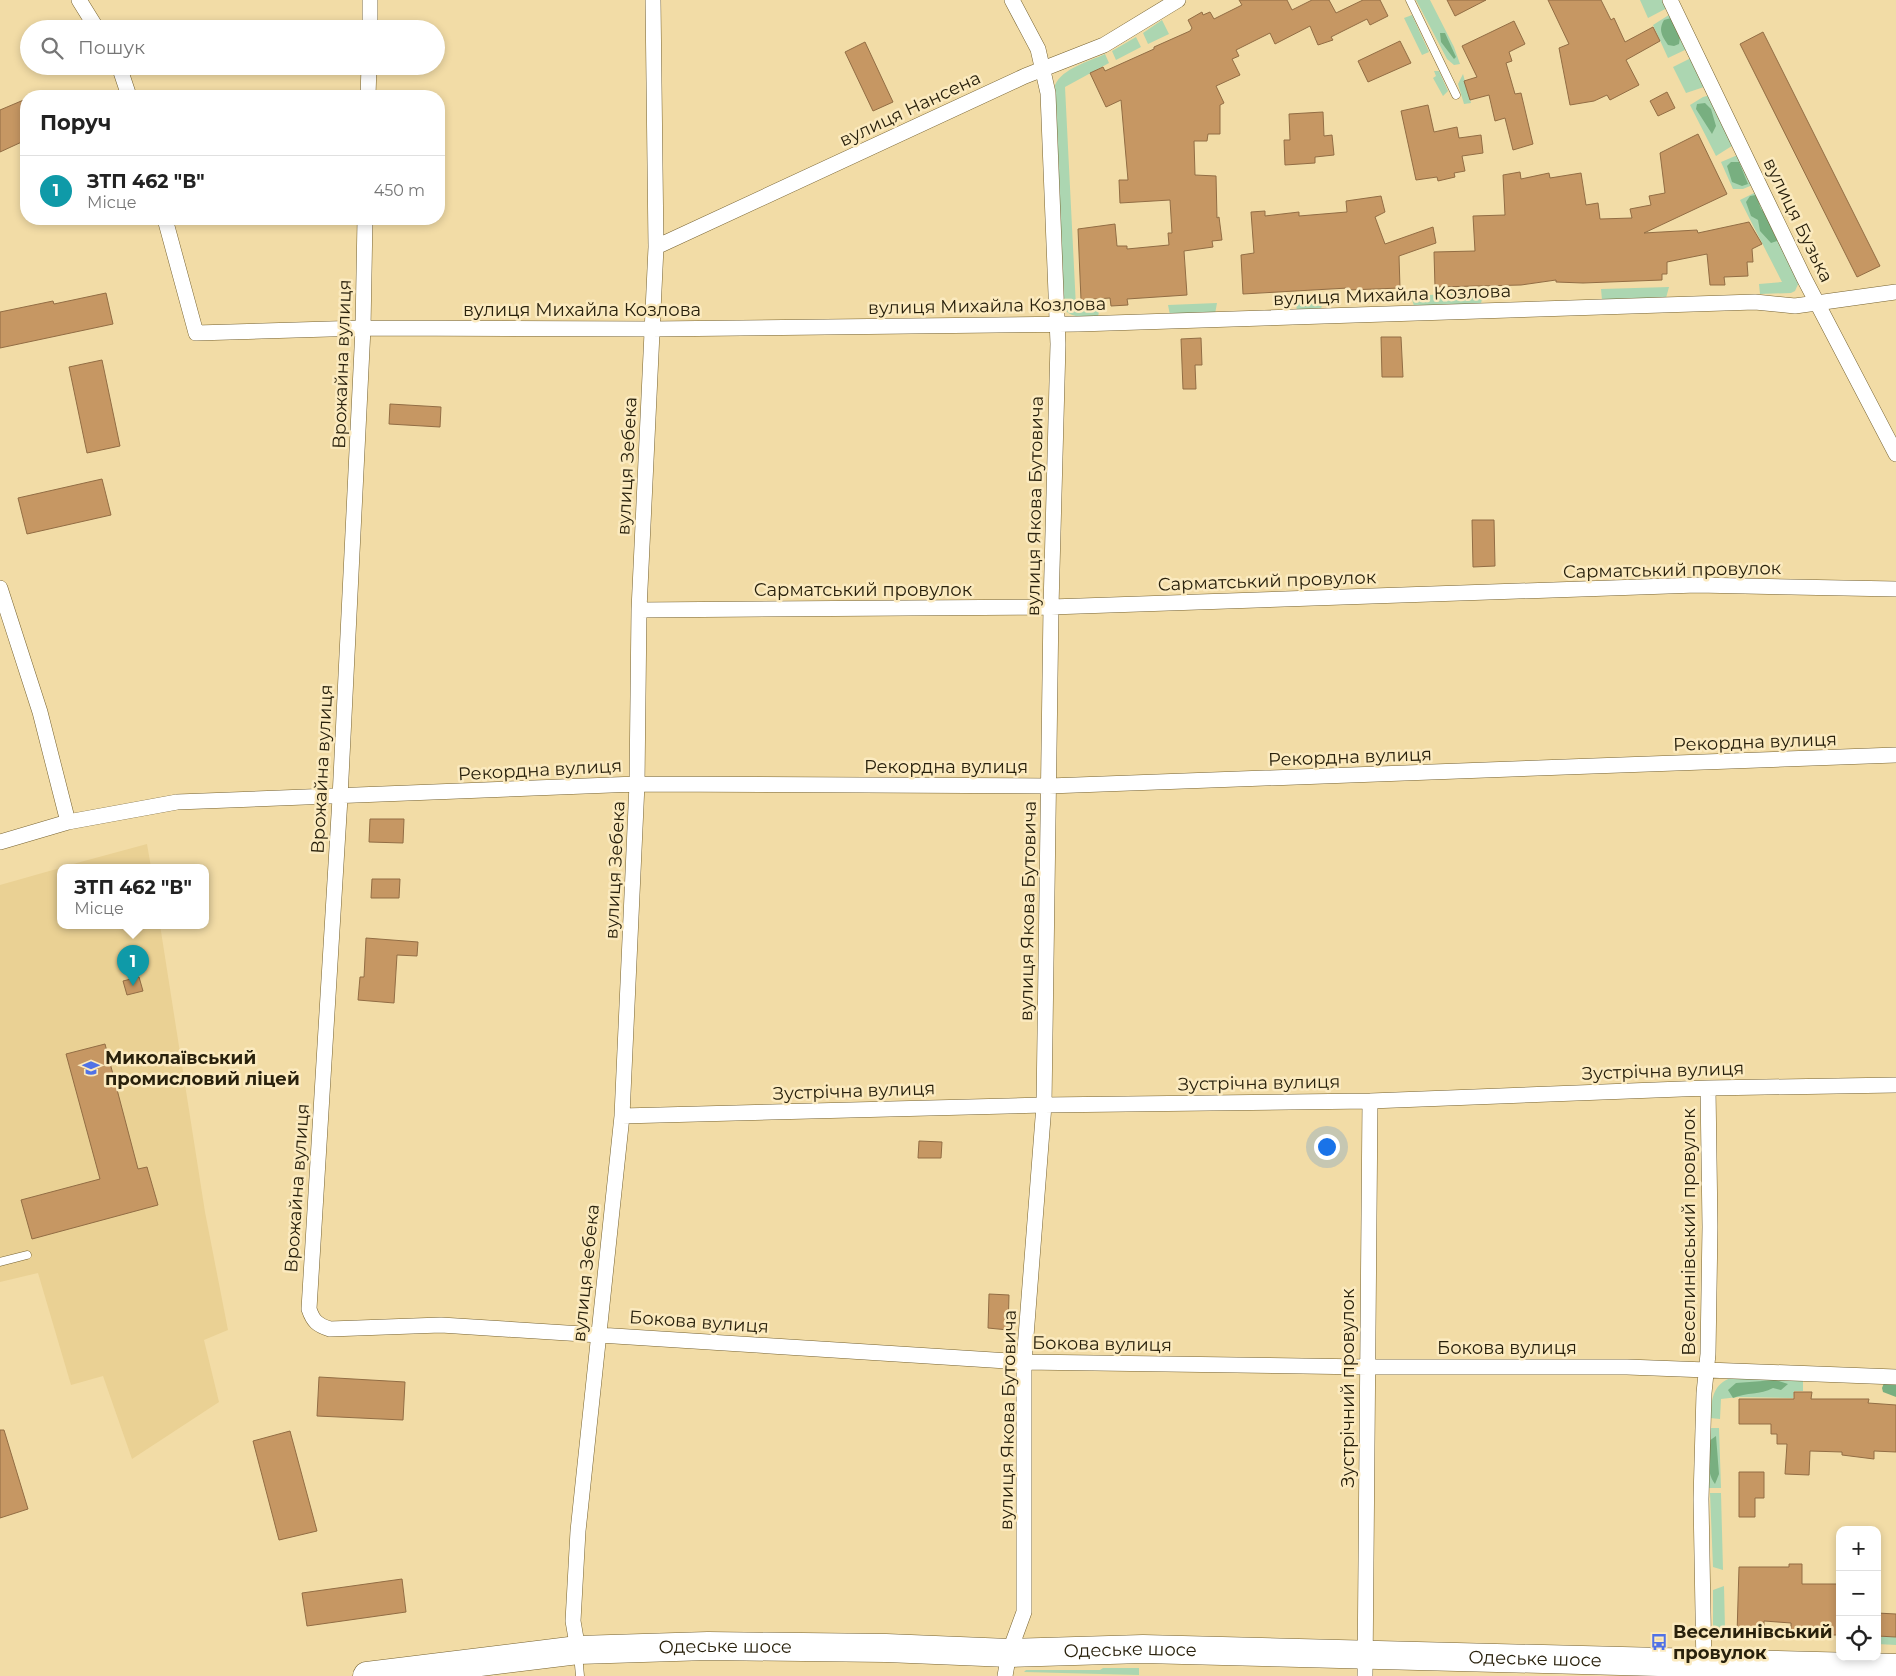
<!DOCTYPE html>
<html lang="uk">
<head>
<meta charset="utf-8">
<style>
  :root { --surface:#fff; --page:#f6f6f6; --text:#222; --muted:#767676; --line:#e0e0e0; --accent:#5072e6 }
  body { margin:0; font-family:Montserrat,sans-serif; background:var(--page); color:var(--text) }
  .controls { position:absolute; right:15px; bottom:15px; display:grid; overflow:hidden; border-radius:10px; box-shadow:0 2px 8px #0003 }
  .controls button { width:45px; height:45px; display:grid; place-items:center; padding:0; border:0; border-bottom:1px solid var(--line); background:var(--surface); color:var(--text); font:25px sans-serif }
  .you { position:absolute; left:1326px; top:1146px; width:18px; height:18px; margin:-12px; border:4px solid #fff; border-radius:50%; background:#1a73e8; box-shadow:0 0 0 8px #1a73e833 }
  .badge { display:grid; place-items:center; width:32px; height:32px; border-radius:50%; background:var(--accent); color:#fff; font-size:16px; font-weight:700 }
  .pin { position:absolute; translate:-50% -41px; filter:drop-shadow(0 1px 2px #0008) }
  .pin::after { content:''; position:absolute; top:26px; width:18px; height:15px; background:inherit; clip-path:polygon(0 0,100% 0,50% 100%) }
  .popup { position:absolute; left:57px; top:864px; width:152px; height:65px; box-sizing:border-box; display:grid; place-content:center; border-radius:10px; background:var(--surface); filter:drop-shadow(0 1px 4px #0005); font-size:16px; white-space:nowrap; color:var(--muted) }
  .popup b { font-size:19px; color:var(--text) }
  .popup::after { content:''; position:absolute; left:50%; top:100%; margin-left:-10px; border:10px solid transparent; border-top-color:var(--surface) }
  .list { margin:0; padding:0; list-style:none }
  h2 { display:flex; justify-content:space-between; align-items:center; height:65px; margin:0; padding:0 20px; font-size:21px }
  h2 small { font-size:16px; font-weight:400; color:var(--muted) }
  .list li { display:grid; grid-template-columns:32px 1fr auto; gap:15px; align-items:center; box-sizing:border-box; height:70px; padding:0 20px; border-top:1px solid var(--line) }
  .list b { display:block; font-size:19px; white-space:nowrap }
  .list p { margin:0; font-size:16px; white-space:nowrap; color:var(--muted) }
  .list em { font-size:16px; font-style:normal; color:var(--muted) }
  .icon { flex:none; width:28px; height:28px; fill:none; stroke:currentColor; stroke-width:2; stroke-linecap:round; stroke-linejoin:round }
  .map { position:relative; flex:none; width:1896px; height:1676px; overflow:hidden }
  .search { position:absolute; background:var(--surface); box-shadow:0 2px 8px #0003; left:20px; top:20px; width:425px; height:55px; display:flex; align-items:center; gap:12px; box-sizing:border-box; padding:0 18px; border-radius:28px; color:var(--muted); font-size:19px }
  .panel { position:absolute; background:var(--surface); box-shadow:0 2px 8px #0003; left:20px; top:90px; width:425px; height:135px; border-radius:20px }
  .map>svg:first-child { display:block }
</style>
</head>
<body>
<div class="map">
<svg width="1896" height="1676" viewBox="0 0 1896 1676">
  <rect width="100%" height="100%" fill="#f2dca6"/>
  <!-- built -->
  <path fill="#ead194" d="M147,844L151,867H62Z
    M60,868L61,925H160L205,1212L228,1330L204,1340L219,1402L132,1459L103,1376L71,1385L38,1273L0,1282V885Z"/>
  <!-- green -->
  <path fill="#acd6b1" d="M1416,0H1430L1454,47L1460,64L1454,65L1447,59Z
    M1640,0H1666L1669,7L1648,18Z
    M1672,13L1689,48L1668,58L1653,25Z
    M1412,15L1429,52L1422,55L1404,18Z
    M1162,20L1169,34L1148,44L1143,33Z
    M1136,37L1141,47L1116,60L1112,51Z
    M1105,54L1109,63L1065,87L1076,307L1100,306L1098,317C1086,317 1071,319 1063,308L1055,85C1063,68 1088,62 1105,54Z
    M1693,57L1707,86L1686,93L1673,67Z
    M1434,71H1439L1448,91L1443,96L1433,78L1436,76Z
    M1463,74L1471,103L1464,104L1458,84Z
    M1711,95L1735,144L1716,156L1690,105L1703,97Z
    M1740,154L1755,184L1743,189H1733L1721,162Z
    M1758,191L1800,280L1795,291L1791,293L1760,294L1759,284L1782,282L1740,200Z
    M1669,287L1666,298L1602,300L1601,289Z
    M1483,292L1481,304L1414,306L1411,296Z
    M1295,298H1323L1321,310L1297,311Z
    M1217,303L1215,314L1170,315L1168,305Z
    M1733,1377L1803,1379V1391H1794L1793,1398L1738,1397L1721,1399L1720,1419L1710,1418C1712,1399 1712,1384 1733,1377Z
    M1709,1428H1719L1721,1488H1709Z
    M1710,1493H1721L1723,1570L1713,1567Z
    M1724,1586L1725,1630L1713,1628V1590Z
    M1877,1637H1896V1645L1877,1644Z
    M1103,1668H1139V1675L1024,1672L1026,1670H1100Z"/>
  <!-- forest -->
  <path fill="#78af80" d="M1671,18L1680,37L1679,44L1674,46L1668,45C1662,36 1658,30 1664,20Z
    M1440,33H1445L1456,57L1454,59L1441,42Z
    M1705,103L1711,109L1716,126L1712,134L1696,109L1697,104Z
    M1731,162H1739L1748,184L1742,186L1732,182L1727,166Z
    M1756,195L1761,209L1769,217L1779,237L1777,241L1771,243L1760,231L1758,220L1751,216L1746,202L1750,196Z
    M1776,1380L1788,1384L1781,1390L1773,1388C1760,1395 1747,1392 1733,1398L1728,1390L1736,1383Z
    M1884,1383L1896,1384V1397L1883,1392L1882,1388Z
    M1716,1436L1719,1474L1715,1484C1706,1472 1709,1456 1709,1441Z"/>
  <!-- building -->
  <path fill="#c69763" stroke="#926d44" d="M1239,0H1287L1292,10L1312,0H1329L1336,13L1363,0H1380L1388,16L1370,25L1367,19L1331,37L1333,40L1318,45L1310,26L1275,44L1270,33L1236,50L1239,56L1232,59L1240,75L1216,86L1224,103L1220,105V134H1208L1207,141H1194L1195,175L1216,176L1217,218L1219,217L1222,240L1212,241L1213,247L1184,251L1187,295L1127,299L1128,305L1111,306L1110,298L1081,300L1078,229L1115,224L1117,246H1127V249L1169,245L1168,233H1172L1170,200L1120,203L1119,180H1128L1121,100L1106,107L1090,73L1103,67L1105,71L1154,49V47L1190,31L1192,28L1188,20L1202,12L1203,15L1210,12L1214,19L1242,5Z
    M1447,0H1486L1455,16Z
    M1548,0H1601L1611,20L1614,18L1625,42L1653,27L1660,41L1626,60L1639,85L1610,100L1607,95L1594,101L1570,105L1559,48L1569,44Z
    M1514,21L1525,44L1509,52L1512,61L1506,63L1515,94L1521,93L1533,144L1513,150L1505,118L1495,121L1489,95L1470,100L1464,81L1477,77L1462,46Z
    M1763,32L1880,266L1857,277L1740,44Z
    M1400,41L1411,63L1368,82L1358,61Z
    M865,42L893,102L873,111L845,52Z
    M1667,92L1675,108L1658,116L1650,101Z
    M26,99V140L0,152V110Z
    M1428,105L1434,132L1457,127L1459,138L1481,135L1483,153L1462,156L1465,171L1454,173L1455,177L1438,181L1437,177L1416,180L1401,111Z
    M1323,112L1324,136L1332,135L1334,155L1315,157V163L1285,165L1284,140H1290L1289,114Z
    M1698,134L1727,194L1644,233L1697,230L1698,233L1749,222L1762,244L1752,249L1753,262H1747L1748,276L1724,277L1725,285H1710L1707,254L1667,262V274H1662V280L1583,283L1556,282V280L1521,285L1435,287L1434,252L1475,251L1473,216L1505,215L1503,175L1520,172L1521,179L1549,173L1550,178L1581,173L1586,205L1598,203L1600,219L1632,218L1630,209L1651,205L1649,196L1665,193L1660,153Z
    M1381,196L1385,212L1375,217L1385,244L1433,227L1436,243L1399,256L1400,288L1349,290L1348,288L1243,294L1241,255L1254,253L1251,212L1265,211V216L1299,212V216L1347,212L1346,201Z
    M106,293L113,324L0,348V312L53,301L54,304Z
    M1381,337H1401L1403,377H1382Z
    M1201,338L1202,365H1195L1196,389H1183L1181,339Z
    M102,360L120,446L87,453L69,367Z
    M390,404L441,407L440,427L389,424Z
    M102,479L111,515L27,534L18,498Z
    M1472,520H1494L1495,566L1473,567Z
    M370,819H404L403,843L369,842Z
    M372,879H400L399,898H371Z
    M366,938L418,942L417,956L397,955L394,1003L358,1000L360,977H364Z
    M139,977L143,991L127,995L123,981Z
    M105,1044L138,1169L147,1167L158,1205L32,1239L21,1200L100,1179L66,1054Z
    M919,1141L942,1142L941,1158H918Z
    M989,1294L1009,1295L1008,1330L988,1328Z
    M319,1377L405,1382L403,1420L317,1416Z
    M1794,1392H1812L1811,1399H1869L1868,1403L1896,1405V1452L1874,1451V1459L1842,1455V1452L1810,1451L1809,1475L1785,1474L1787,1444H1777V1434H1771V1424H1739V1399H1794Z
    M0,1430H4L28,1509L0,1518Z
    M290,1431L317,1531L279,1540L253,1441Z
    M1739,1472H1764V1498H1755V1517H1739Z
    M1789,1564H1802V1584H1840V1635H1791V1623L1764,1621V1635L1737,1634L1739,1567H1789Z
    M402,1579L406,1612L307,1626L302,1593Z
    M1877,1613L1896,1614V1637L1877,1636Z"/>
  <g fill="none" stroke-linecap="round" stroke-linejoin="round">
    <!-- lane casing -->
    <g stroke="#766230" stroke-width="9">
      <path id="lane" d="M1410,0L1456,95
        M0,1262L27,1255
        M578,1654L580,1676"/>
    </g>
    <!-- street casing -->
    <g stroke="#766230" stroke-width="16">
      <path id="street" d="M79,0L97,29
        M1670,0L1804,278L1896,454
        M370,29V0
        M119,66L129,96
        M368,96L369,66
        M165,219L196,333L363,328L652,329L1079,324L1755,302L1795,306L1896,292
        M365,219L363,328L340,798L309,1309C313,1321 317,1325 330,1329L441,1325L1024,1362L1367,1367H1627L1896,1377
        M656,247L1025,76L1104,45L1178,0
        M0,588L40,712L68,822
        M639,610L1051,607L1697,585L1896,589
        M0,842L68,822L177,802L637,784L1049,786L1896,755
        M622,1116L1044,1105L1370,1101L1708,1088L1896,1085
        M578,1650L573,1621L578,1531L622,1116L637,784L639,610L656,247L653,0
        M1704,1669L1701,1499L1704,1393L1708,1354L1710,1227L1708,1088
        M1005,1676L1009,1653L1024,1612V1362L1044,1105L1051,607L1058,344L1048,93L1038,49L1012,0
        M1365,1676L1370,1101"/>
    </g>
    <!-- highway casing -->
    <g stroke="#766230" stroke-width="29">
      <g id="highway">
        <path id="s1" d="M367,1676L578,1650L708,1646L886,1648L1009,1653L1143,1649L1896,1668"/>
      </g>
    </g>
    <!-- lane -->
    <use href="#lane" stroke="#fff" stroke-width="8"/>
    <!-- street -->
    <use href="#street" stroke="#fff" stroke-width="15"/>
    <!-- highway -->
    <use href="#highway" stroke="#fff" stroke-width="28"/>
  </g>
  <!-- icons -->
  <defs>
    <g id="school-bare" transform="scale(1.35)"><path d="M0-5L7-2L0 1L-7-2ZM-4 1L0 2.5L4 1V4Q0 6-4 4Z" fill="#5072e6" stroke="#fbeabf" stroke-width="2.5" paint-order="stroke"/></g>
    <g id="bus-bare" transform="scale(1.35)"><path d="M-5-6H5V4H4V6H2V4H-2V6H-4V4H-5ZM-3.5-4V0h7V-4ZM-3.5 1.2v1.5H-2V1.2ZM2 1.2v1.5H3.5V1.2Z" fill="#5072e6" stroke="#fbeabf" stroke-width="2.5" paint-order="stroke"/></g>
  </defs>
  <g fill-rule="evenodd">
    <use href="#school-bare" x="91" y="1068"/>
    <use href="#bus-bare" x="1659" y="1642"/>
  </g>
  <g text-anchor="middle" stroke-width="5" stroke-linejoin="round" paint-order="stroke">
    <!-- street labels -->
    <g font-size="18" fill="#29210c" stroke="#fbeabf">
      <text transform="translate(910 109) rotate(-25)" y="6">вулиця Нансена</text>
      <text transform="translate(1798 220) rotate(64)" y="6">вулиця Бузька</text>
      <text transform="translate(1392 295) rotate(-2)" y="6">вулиця Михайла Козлова</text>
      <text transform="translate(987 306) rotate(-1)" y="6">вулиця Михайла Козлова</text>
      <text x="582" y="316">вулиця Михайла Козлова</text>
      <text transform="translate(342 364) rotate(-88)" y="6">Врожайна вулиця</text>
      <text transform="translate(627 466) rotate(-87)" y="6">вулиця Зебека</text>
      <text transform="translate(1035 506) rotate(-89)" y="6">вулиця Якова Бутовича</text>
      <text transform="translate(1672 570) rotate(-1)" y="6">Сарматський провулок</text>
      <text transform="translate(1267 581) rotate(-2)" y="6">Сарматський провулок</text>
      <text x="863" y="596">Сарматський провулок</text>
      <text transform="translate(1755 742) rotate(-2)" y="6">Рекордна вулиця</text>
      <text transform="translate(1350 757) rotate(-2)" y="6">Рекордна вулиця</text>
      <text x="946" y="773">Рекордна вулиця</text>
      <text transform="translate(322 769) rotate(-87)" y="6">Врожайна вулиця</text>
      <text transform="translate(540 770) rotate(-3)" y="6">Рекордна вулиця</text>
      <text transform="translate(615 870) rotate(-87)" y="6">вулиця Зебека</text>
      <text transform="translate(1028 911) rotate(-89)" y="6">вулиця Якова Бутовича</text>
      <text transform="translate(1663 1071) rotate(-2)" y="6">Зустрічна вулиця</text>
      <text transform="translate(1259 1083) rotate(-1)" y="6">Зустрічна вулиця</text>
      <text transform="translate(854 1091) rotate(-2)" y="6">Зустрічна вулиця</text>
      <text transform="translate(297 1188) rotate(-86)" y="6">Врожайна вулиця</text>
      <text transform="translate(1689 1232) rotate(-90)" y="6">Веселинівський провулок</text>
      <text transform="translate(586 1273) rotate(-84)" y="6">вулиця Зебека</text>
      <text transform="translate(699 1322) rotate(4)" y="6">Бокова вулиця</text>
      <text transform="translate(1102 1344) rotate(1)" y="6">Бокова вулиця</text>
      <text x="1507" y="1354">Бокова вулиця</text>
      <text transform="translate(1348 1388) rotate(-90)" y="6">Зустрічний провулок</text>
      <text transform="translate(1008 1420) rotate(-89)" y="6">вулиця Якова Бутовича</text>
      <text dy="6" stroke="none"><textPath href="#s1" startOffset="360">Одеське шосе</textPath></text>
      <text dy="6" stroke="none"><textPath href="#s1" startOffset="765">Одеське шосе</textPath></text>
      <text dy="6" stroke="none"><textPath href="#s1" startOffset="1170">Одеське шосе</textPath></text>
    </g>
    <!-- poi labels -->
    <g font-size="18" font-weight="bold" fill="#29210c" stroke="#fbeabf" text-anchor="start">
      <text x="105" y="1064">Миколаївський<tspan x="105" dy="21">промисловий ліцей</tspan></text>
      <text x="1673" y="1638">Веселинівський<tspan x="1673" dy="21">провулок</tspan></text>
    </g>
  </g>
</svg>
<div class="controls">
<button>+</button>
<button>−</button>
<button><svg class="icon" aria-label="locate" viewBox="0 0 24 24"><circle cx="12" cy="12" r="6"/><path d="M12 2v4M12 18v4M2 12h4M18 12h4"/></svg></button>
</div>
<div class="you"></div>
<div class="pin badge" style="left:133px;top:986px;background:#0f9aa8">1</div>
<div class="popup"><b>ЗТП 462 &quot;В&quot;</b>Місце</div>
<div class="search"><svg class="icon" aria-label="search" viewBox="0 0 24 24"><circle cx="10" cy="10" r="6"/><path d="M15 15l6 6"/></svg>Пошук</div>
<section class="panel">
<h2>Поруч<small></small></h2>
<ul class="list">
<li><span class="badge" style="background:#0f9aa8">1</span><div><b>ЗТП 462 &quot;В&quot;</b><p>Місце</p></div><em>450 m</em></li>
</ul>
</section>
</div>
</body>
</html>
